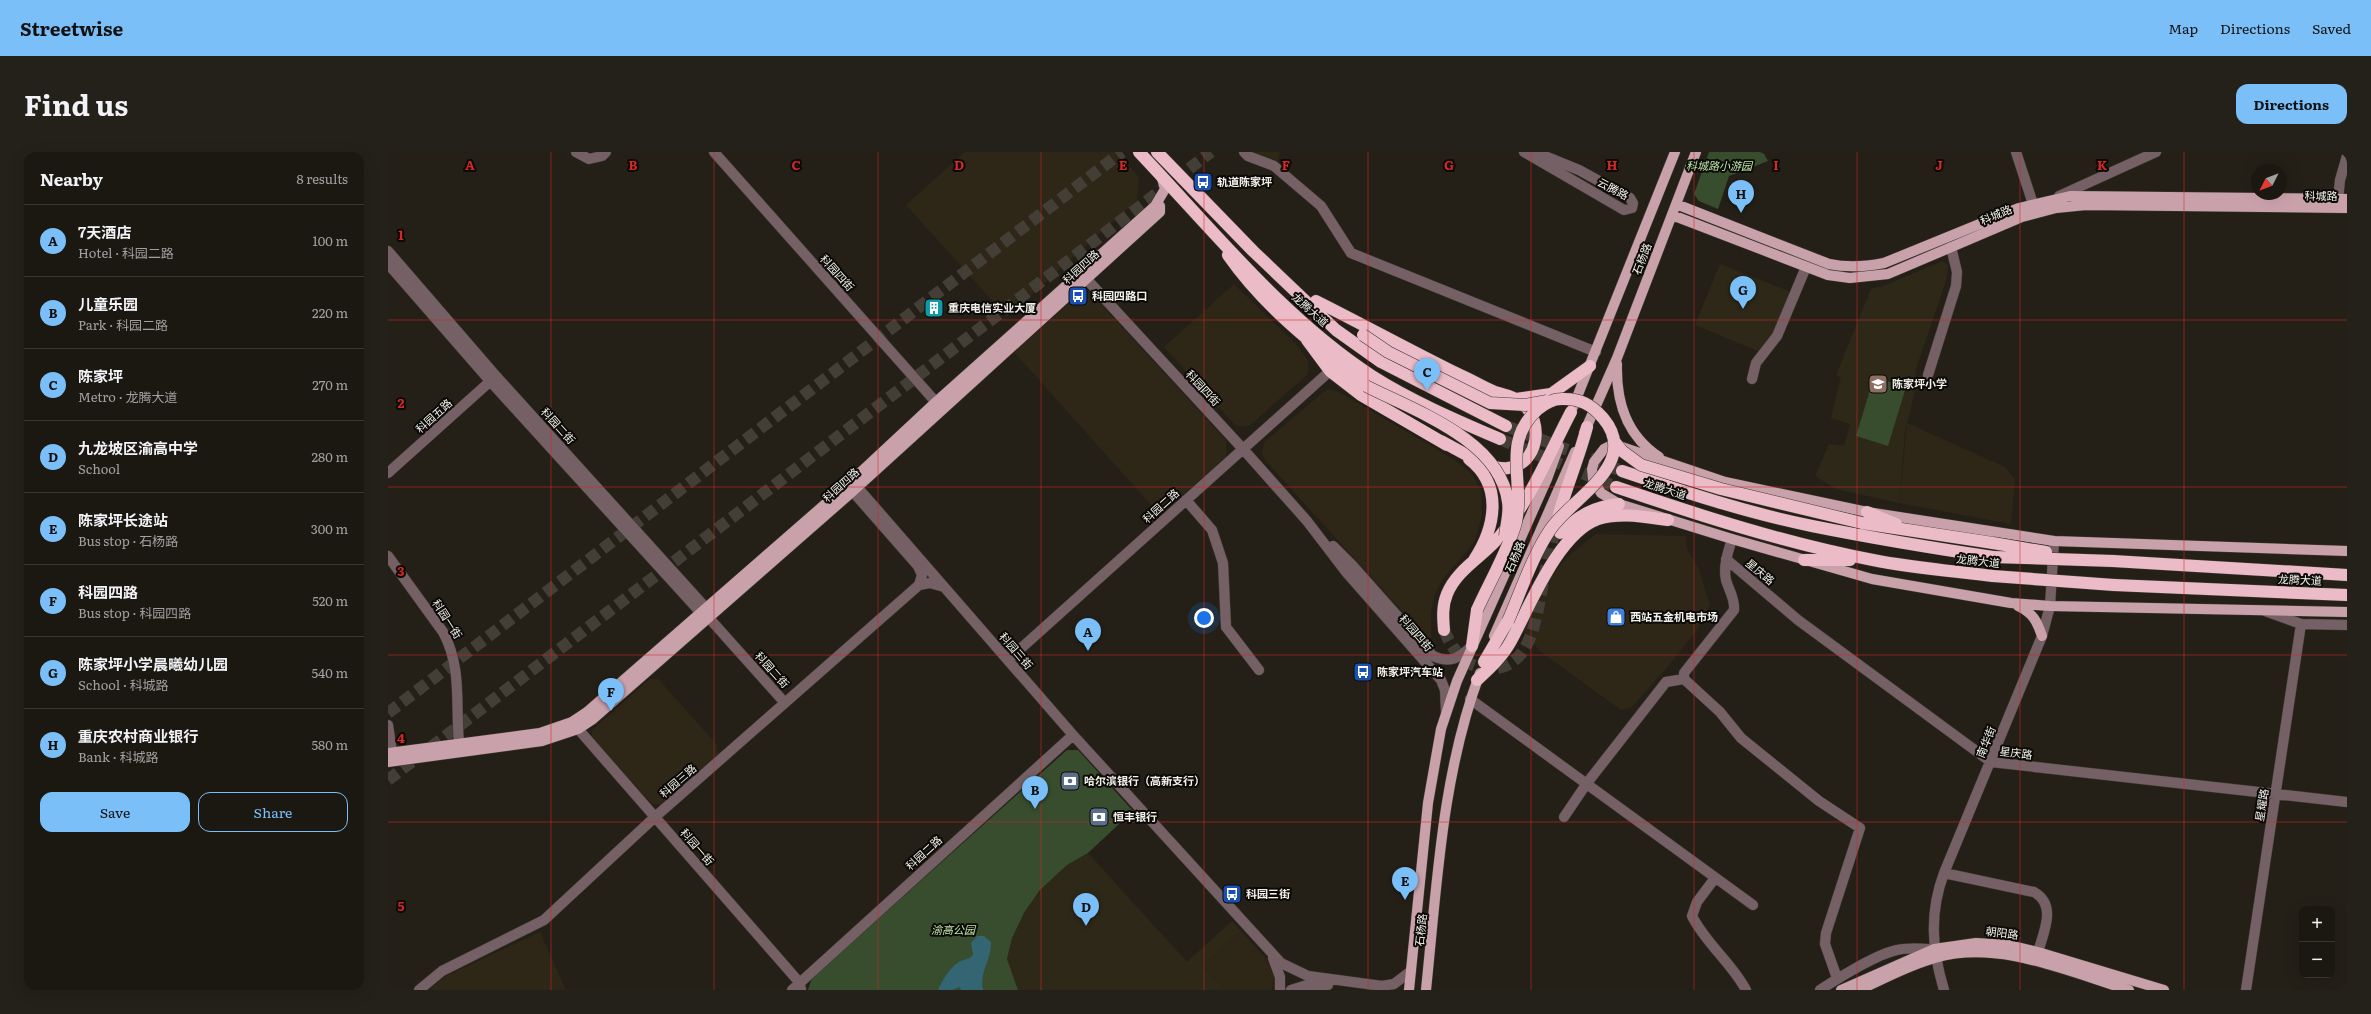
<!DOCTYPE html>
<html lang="en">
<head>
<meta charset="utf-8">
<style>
  :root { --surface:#1b1811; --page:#24211a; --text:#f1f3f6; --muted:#a0a09f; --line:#393731; --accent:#7abff8 }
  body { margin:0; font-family:Literata,"Noto Sans SC",serif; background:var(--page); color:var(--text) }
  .controls { position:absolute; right:12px; bottom:12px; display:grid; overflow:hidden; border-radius:8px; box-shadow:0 4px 16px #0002 }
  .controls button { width:36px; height:36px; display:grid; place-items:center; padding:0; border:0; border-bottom:1px solid var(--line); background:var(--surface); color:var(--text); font:20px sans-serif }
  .compass { position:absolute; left:1863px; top:12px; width:36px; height:36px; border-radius:50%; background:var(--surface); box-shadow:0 4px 16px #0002; rotate:228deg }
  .you { position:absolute; left:816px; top:466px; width:14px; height:14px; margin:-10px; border:3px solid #fff; border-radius:50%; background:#1a73e8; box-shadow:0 0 0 6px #1a73e833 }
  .badge { display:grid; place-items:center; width:26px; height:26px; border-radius:50%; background:var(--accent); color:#111; font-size:13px; font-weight:700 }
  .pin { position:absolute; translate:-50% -33px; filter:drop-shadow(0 1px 2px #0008) }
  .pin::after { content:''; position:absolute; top:21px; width:14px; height:12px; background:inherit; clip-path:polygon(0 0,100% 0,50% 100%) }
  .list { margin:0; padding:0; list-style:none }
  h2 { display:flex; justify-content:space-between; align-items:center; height:52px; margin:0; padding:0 16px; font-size:17px }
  h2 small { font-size:13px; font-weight:400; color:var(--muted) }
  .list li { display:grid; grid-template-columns:26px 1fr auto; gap:12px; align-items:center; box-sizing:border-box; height:72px; padding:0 16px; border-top:1px solid var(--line) }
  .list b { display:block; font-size:15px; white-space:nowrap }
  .list p { margin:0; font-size:13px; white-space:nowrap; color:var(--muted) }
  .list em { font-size:13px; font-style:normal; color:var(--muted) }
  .actions { display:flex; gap:8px; padding:12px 16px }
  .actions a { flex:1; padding:9px 0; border:1px solid var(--accent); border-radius:12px; text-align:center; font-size:14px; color:var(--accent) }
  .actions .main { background:var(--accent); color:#111 }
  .map { position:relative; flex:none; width:1959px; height:838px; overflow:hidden; border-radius:12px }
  header { display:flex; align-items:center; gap:24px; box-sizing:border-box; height:56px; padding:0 20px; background:var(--accent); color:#111 }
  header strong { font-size:19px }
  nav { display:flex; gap:22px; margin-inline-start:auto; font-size:14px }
  .intro { display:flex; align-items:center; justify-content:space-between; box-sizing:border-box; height:96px; padding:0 24px }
  h1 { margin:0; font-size:28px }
  .button { padding:10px 18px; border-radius:12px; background:var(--accent); color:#111; font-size:14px; font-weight:700 }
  main { display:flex; gap:24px; padding:0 24px }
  aside { flex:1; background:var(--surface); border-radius:12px; box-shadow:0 4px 16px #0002 }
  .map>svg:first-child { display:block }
</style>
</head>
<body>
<header>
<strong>Streetwise</strong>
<nav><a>Map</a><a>Directions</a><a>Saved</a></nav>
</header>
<div class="intro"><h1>Find us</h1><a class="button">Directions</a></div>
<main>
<aside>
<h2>Nearby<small>8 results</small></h2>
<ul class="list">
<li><span class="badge">A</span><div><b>7天酒店</b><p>Hotel · 科园二路</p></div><em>100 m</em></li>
<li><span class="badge">B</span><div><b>儿童乐园</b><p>Park · 科园二路</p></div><em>220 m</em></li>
<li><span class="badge">C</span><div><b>陈家坪</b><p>Metro · 龙腾大道</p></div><em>270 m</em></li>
<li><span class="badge">D</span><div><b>九龙坡区渝高中学</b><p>School</p></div><em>280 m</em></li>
<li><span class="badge">E</span><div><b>陈家坪长途站</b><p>Bus stop · 石杨路</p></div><em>300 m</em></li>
<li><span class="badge">F</span><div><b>科园四路</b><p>Bus stop · 科园四路</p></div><em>520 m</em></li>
<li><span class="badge">G</span><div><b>陈家坪小学晨曦幼儿园</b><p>School · 科城路</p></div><em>540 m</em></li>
<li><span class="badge">H</span><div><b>重庆农村商业银行</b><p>Bank · 科城路</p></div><em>580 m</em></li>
</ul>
<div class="actions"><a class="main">Save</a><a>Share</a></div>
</aside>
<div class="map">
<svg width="1959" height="838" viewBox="0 0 1959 838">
  <rect width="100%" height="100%" fill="#242017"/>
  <!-- commercial -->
  <path fill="#2e2616" d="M577,0H728L751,25L749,48L619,165L518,53Z
    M846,132L907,191L920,208V222L861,274H848L776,195Z
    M692,141H703L838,288V305L772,363L626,200Z
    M939,237L949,239L1067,308L1084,322L1093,338L1094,364L1086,391L1054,428L1046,445L1043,462V491L877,308L874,302L876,290Z
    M1519,271L1617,315L1627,327L1623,372L1511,351Z
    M1208,382L1298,384L1299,397L1310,415L1322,453L1309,478L1282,512L1244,555L1233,558L1153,500L1135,480L1152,439L1179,405Z
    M262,527H270L329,593L330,602L272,653L264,652L204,586V578Z
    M853,779L877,805L882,815L886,825L884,838H838L815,814Z
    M152,780L178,838H41L58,824Z"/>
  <!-- built -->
  <path fill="#2e2819" d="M863,0H892L890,9Z
    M1555,109L1560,113L1559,126L1528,217L1527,239L1517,280L1511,351L1448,337L1427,324L1441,292L1456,294L1462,272L1443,266L1453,226L1448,223L1483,137L1495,134Z
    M1332,112L1403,140L1388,177L1370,199L1307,173Z
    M700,701L799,810L844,769L853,779L815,814L838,838H630L619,807L624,786L636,761L651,739L679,713Z"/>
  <!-- green -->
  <path fill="#384c2e" d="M1321,0H1372L1376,2L1380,9L1341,24L1330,57L1311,49L1306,42Z
    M1486,225L1518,235L1500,294L1468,284Z
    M679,598H690L745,659L700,701L679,713L651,739L636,761L624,786L619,807L630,838H420L424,826Z"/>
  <!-- water -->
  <path fill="#346573" d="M589,784H596L603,790C604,806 591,821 595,838H573L572,835L564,838H550C554,829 562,815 571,810C577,807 581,808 585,803L583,791Z"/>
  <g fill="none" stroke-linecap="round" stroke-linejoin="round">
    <!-- highway-tunnel -->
    <path stroke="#433f37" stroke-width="12" stroke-dasharray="12 6" stroke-linecap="butt" d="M1118,274L1234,319
      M1112,287L1228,335
      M1056,478C1063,495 1075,514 1096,516C1142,522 1148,468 1154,435C1158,416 1162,397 1167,378
      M0,561L734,0
      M0,628L823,0"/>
    <!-- minor casing -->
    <g stroke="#413d35" stroke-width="11">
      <path id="minor" d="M188,0L201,7L214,4L218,0
        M326,0L554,257
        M856,0L860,4L886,14L933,54L963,101L1208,200
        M1136,0L1236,58L1244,56L1245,51L1242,46L1191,18L1147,0
        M1628,0L1645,52
        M1671,44L1768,0
        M1950,48L1952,28L1959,4
        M0,99L108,224L318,456L321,464
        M0,112L102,229L313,461L321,466L397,551
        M693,121L855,297L919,369L958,420L1053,528L1057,538L1058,560
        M1540,223L1568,134L1569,120L1563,95
        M1364,227L1368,211L1389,184L1418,115
        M0,321L107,225
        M464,329L685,583L893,811L920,824L994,834L1006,832L1023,819
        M459,333L530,414L534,423L531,433
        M798,348L824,378L835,411L838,475L871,518
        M1344,387C1340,400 1335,414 1338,428C1341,439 1347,446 1346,458L1296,521V527L1332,560L1353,586L1431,649L1472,676L1438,781L1437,792L1449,826
        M945,394L965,414L1045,504C1062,512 1071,506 1084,494
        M0,404L55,480C76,519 66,558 72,600
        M1338,407L1410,468L1603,610L1959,650
        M1877,459L1913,472L1959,473
        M620,508L942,219
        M1082,547L1365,753
        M184,570L411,830L413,837
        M0,573L4,600
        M1176,665L1199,631L1278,530L1296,527
        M1556,721L1646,740C1669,753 1656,779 1650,800
        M1327,726L1309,750L1304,764C1318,792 1344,811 1358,838
        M885,806L892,825V838
        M31,838L54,819L156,768L267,665L531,433L542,431L556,435
        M404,838L685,583
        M903,838L919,833H940
        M1432,838C1450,826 1489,802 1509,798C1520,795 1534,797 1546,797
        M1556,838C1544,798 1541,761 1556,721L1654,484L1662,454L1666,389
        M1858,838L1913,472"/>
    </g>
    <!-- major casing -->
    <g stroke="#413d35" stroke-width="11">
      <path id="major" d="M1288,52L1441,112C1460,116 1476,115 1496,111L1631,56L1682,44L1959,47
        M1284,63L1440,123L1462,126L1500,122L1634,65L1668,56L1698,53L1959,56
        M1229,212C1228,250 1238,283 1271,305
        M1185,255L1287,0
        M1196,281L1229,206L1308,0
        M1959,399L1666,389L1479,360L1337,330L1231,294H1222L1216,297L1206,310L1204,317L1205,327L1213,341L1231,352L1344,387L1484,427L1623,451L1662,454L1959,460
        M1630,454C1645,461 1649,469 1654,484
        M1106,484L1187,300
        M0,601L152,581L184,570L199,560L459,333L548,250L767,54L777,37L773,23
        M0,610L154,589L190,577L205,567L464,340L772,60V54H767
        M1021,838L1040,651L1053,577L1069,529L1159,327L1171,294
        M1038,838C1049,732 1054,622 1092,521
        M1453,838L1546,797L1588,791L1621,793L1650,800L1776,838
        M1471,838C1496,827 1521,813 1547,806C1610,787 1681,820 1741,838"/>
    </g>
    <!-- highway casing -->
    <g stroke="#413d35" stroke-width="13">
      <path id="highway" d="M751,0C824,77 895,166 984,224C1023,249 1070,269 1112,287
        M769,0L865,99L948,178L993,210L1118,274
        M840,103C877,156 928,195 978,234
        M928,149C976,173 1023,199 1072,223C1084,228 1095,235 1107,240C1117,243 1127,245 1135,252C1156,270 1151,312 1120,316C1103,319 1069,297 1053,289
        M919,188L942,219L973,243L1059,293
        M1128,247L1163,242L1202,214
        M1081,307C1116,334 1107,376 1086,408
        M1234,319C1296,340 1360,361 1424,374C1484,386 1544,396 1605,405
        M1228,335C1310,363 1400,392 1485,408C1525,416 1565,419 1605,424
        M1479,360L1508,372
        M1474,371L1605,391
        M1168,373C1176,340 1190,309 1199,275
        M1172,381C1190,364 1207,354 1231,352
        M1416,408H1462
        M1725,409L1959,423
        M1726,433L1959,443
        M1056,478C1055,466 1054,454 1059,442C1069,417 1096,404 1112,384C1143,347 1161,302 1183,260
        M1084,494L1089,458
        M1096,510L1120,469
        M1089,528C1102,516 1115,504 1123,489C1142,454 1170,381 1210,367C1233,360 1257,365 1280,368"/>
    </g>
    <!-- minor -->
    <use href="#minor" stroke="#746065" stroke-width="10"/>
    <!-- major -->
    <use href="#major" stroke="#c9a1ab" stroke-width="10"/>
    <!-- highway -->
    <use href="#highway" stroke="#ebbbc7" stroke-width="12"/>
    <!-- highway-bridge casing -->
    <g stroke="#413d35" stroke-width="13" stroke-linecap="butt">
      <path id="highway-bridge" d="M975,183L1000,200L1102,251L1137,253L1159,249
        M978,234C1027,259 1112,288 1120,350C1122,361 1118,373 1117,384
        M1226,289L1234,299L1253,313L1333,337L1474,371
        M1605,391L1658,400
        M1605,405L1725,409
        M1605,424L1726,433
        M1089,458C1100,433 1122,395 1128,370C1137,329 1113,291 1149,258C1155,253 1165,247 1173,247C1191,246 1203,252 1215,266C1254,312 1182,347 1162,378C1144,405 1133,439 1120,469"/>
    </g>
    <!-- highway-bridge -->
    <use href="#highway-bridge" stroke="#ebbbc7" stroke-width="12"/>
  </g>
  <!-- grid -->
  <path fill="none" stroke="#d62828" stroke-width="1" stroke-opacity="0.55" d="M163,0V838M326,0V838M490,0V838M653,0V838M816,0V838M980,0V838M1143,0V838M1306,0V838M1469,0V838M1632,0V838M1796,0V838M0,168H1959M0,335H1959M0,503H1959M0,670H1959"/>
  <!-- icons -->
  <defs>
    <g id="bus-square" transform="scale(1)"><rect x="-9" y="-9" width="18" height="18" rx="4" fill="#1a4fb4" stroke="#0b0a06"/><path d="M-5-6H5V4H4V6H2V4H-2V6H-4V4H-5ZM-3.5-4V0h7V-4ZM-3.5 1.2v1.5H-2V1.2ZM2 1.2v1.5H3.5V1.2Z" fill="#fff"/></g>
    <g id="building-square" transform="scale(1)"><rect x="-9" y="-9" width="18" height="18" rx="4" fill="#0f9aa8" stroke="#0b0a06"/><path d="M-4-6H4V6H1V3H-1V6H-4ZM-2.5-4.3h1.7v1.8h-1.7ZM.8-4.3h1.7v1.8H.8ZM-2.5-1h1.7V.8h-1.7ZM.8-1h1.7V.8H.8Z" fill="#fff"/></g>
    <g id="school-square" transform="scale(1)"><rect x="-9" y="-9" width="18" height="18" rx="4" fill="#8d6e63" stroke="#0b0a06"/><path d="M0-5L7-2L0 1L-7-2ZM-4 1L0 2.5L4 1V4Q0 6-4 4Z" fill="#fff"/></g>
    <g id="shop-square" transform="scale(1)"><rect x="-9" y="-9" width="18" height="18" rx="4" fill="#3f7fe0" stroke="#0b0a06"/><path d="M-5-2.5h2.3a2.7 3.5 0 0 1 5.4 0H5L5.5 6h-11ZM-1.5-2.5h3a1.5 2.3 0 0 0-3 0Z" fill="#fff"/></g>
    <g id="bank-square" transform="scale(1)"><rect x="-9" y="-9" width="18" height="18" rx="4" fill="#5c6f8a" stroke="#0b0a06"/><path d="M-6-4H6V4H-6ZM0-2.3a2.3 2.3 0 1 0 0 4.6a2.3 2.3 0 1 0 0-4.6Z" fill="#fff"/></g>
  </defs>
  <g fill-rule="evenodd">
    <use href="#bus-square" x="815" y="30"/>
    <use href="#bus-square" x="690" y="144"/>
    <use href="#building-square" x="546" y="156"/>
    <use href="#school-square" x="1490" y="232"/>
    <use href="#shop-square" x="1228" y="465"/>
    <use href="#bus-square" x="975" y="520"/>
    <use href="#bank-square" x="682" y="629"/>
    <use href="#bank-square" x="711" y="665"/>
    <use href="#bus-square" x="844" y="742"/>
  </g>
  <g text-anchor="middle" stroke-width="4" stroke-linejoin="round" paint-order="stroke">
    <!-- park labels -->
    <g font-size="11" font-style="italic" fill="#bfe6ab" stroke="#0b0a06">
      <text x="1331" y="18">科城路小游园</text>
      <text x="565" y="782">渝高公园</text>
    </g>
    <!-- poi labels -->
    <g font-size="11" font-weight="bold" fill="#f3f1eb" stroke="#0b0a06" text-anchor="start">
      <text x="829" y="34">轨道陈家坪</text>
      <text x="704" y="148">科园四路口</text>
      <text x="560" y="160">重庆电信实业大厦</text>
      <text x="1504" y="236">陈家坪小学</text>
      <text x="1242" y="469">西站五金机电市场</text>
      <text x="989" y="524">陈家坪汽车站</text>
      <text x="696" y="633">哈尔滨银行（高新支行）</text>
      <text x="725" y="669">恒丰银行</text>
      <text x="858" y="746">科园三街</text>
    </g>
    <!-- street labels -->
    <g font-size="11" fill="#f3f1eb" stroke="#0b0a06">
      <text transform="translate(1225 37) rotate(28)" y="4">云腾路</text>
      <text transform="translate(1933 44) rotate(1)" y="4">科城路</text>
      <text transform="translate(1608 63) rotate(-23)" y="4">科城路</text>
      <text transform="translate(1254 107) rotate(-69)" y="4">石杨路</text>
      <text transform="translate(693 115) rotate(-42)" y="4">科园四路</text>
      <text transform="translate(449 121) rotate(48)" y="4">科园四街</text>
      <text transform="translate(922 158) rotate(42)" y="4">龙腾大道</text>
      <text transform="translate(815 236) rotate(47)" y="4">科园四街</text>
      <text transform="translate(46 264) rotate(-42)" y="4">科园五路</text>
      <text transform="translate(170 274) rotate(48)" y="4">科园二街</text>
      <text transform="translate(453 333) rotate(-42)" y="4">科园四路</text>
      <text transform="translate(1277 337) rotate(18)" y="4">龙腾大道</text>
      <text transform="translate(773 354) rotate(-42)" y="4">科园二路</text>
      <text transform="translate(1127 405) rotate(-67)" y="4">石杨路</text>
      <text transform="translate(1590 409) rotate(6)" y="4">龙腾大道</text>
      <text transform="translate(1372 420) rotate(40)" y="4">星庆路</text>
      <text transform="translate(1912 428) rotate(2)" y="4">龙腾大道</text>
      <text transform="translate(59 467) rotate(57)" y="4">科园一街</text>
      <text transform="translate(1028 481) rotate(49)" y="4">科园四街</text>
      <text transform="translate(628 499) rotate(49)" y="4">科园三街</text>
      <text transform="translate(384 518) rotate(48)" y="4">科园二街</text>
      <text transform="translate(1598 590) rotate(-68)" y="4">南华街</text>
      <text transform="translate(1628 601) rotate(7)" y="4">星庆路</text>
      <text transform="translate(290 629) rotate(-41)" y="4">科园三路</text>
      <text transform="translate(1874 653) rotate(-81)" y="4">星耀路</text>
      <text transform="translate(309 695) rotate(49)" y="4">科园一街</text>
      <text transform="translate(536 701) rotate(-42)" y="4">科园二路</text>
      <text transform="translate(1033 778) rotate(-84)" y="4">石杨路</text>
      <text transform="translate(1614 781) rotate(7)" y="4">朝阳路</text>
    </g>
  </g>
  <g font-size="13" text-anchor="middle" font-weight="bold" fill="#d62828" stroke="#0b0a06" stroke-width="4" stroke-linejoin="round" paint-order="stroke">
    <text x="82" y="18">A</text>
    <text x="245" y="18">B</text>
    <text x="408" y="18">C</text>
    <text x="571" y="18">D</text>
    <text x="735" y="18">E</text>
    <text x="898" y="18">F</text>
    <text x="1061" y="18">G</text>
    <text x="1224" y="18">H</text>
    <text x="1388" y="18">I</text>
    <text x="1551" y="18">J</text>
    <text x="1714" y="18">K</text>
    <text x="13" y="88">1</text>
    <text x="13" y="256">2</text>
    <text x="13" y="424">3</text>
    <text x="13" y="591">4</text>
    <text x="13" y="759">5</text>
  </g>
</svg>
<div class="controls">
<button>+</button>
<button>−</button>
</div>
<svg class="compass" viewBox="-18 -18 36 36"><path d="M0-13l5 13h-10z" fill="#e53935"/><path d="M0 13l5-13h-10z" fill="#a0a09f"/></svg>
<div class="you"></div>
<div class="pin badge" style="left:700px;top:499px">A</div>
<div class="pin badge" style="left:647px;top:657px">B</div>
<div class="pin badge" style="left:1039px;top:239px">C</div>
<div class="pin badge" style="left:698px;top:774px">D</div>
<div class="pin badge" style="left:1017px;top:748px">E</div>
<div class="pin badge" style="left:223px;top:559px">F</div>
<div class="pin badge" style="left:1355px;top:157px">G</div>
<div class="pin badge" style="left:1353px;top:61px">H</div>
</div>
</main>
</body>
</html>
